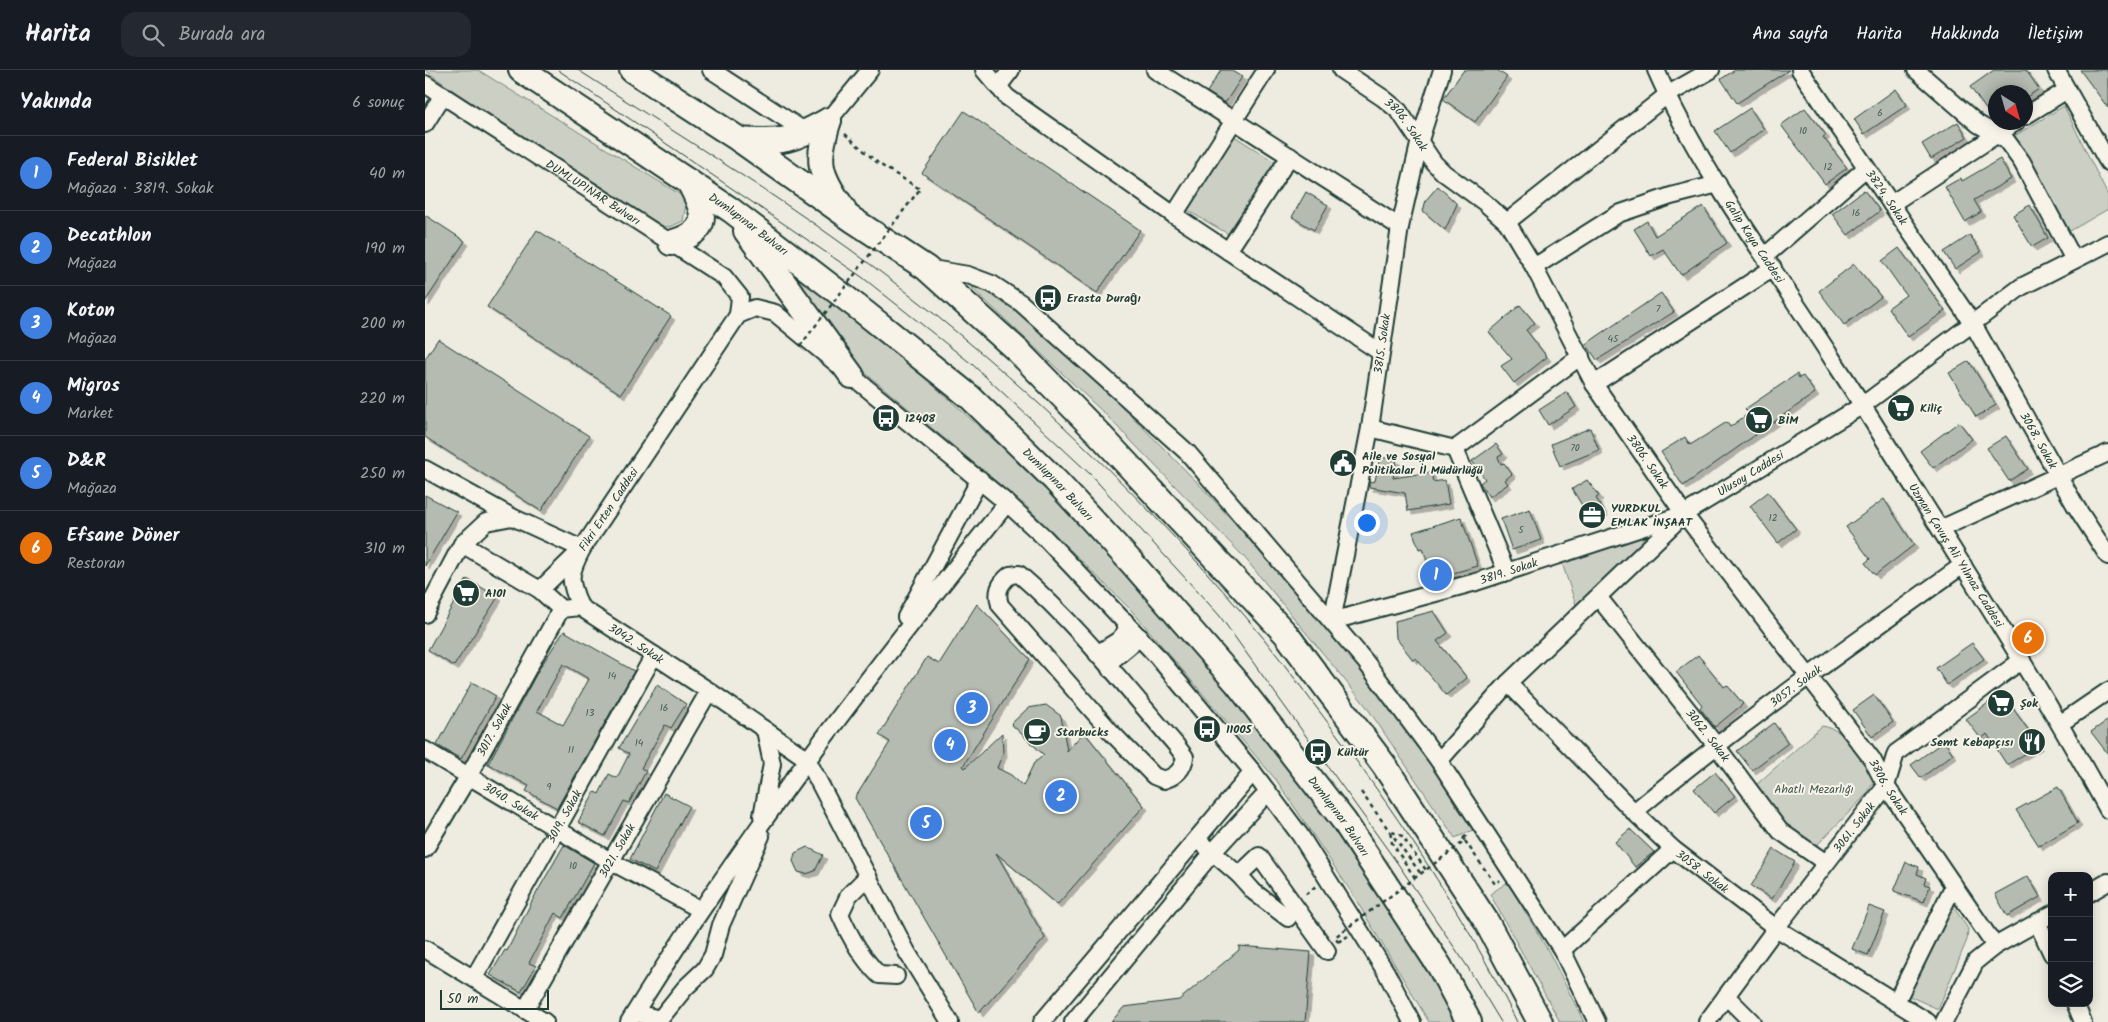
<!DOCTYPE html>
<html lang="tr">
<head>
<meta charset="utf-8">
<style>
  :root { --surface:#171b24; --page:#242831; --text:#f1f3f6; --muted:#9ea1a6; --line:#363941; --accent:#b45309 }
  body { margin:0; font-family:Kalam,sans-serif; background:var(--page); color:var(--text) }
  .controls { position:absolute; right:15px; bottom:15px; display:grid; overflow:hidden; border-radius:10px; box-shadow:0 2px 12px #0003 }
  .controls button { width:45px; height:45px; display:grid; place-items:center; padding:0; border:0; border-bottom:1px solid var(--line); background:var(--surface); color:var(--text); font:25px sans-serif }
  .compass { position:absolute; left:1563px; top:15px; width:45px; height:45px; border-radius:50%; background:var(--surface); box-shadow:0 2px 12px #0003; rotate:143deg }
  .scale { position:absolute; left:15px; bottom:12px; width:109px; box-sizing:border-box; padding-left:5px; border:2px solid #1f3d34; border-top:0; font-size:14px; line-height:18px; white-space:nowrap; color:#1f3d34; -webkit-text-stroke:4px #f7f3e8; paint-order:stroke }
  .you { position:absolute; left:941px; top:452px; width:18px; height:18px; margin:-12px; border:4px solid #fff; border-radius:50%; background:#1a73e8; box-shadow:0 0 0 8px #1a73e833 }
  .badge { display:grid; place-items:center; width:32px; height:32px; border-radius:50%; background:var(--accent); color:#fff; font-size:16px; font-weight:700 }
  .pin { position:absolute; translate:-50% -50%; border:2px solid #fff; box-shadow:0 1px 5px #0006 }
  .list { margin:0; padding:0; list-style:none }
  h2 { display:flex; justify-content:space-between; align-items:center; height:65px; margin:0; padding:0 20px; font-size:21px }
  h2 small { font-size:16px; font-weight:400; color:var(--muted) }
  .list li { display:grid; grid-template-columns:32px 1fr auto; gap:15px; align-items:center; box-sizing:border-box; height:75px; padding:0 20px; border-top:1px solid var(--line) }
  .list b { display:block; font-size:19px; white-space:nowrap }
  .list p { margin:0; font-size:16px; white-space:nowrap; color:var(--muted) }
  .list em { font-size:16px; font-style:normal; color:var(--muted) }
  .icon { flex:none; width:28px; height:28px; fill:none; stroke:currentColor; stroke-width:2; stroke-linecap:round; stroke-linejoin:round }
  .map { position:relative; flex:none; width:1683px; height:952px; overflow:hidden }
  header { display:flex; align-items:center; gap:30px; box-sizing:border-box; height:70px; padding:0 25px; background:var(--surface); border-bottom:1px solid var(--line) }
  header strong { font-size:24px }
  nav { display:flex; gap:28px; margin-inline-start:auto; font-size:18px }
  .search { width:350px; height:45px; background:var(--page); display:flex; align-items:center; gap:12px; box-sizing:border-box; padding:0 18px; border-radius:15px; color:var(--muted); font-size:19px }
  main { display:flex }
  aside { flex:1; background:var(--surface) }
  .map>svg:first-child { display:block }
</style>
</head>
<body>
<header>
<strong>Harita</strong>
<div class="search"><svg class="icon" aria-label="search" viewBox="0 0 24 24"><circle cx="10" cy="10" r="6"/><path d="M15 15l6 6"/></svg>Burada ara</div>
<nav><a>Ana sayfa</a><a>Harita</a><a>Hakkında</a><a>İletişim</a></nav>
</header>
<main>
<aside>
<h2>Yakında<small>6 sonuç</small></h2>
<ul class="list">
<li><span class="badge" style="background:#3f7fe0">1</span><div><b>Federal Bisiklet</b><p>Mağaza · 3819. Sokak</p></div><em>40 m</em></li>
<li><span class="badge" style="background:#3f7fe0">2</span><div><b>Decathlon</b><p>Mağaza</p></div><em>190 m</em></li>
<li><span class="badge" style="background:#3f7fe0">3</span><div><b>Koton</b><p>Mağaza</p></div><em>200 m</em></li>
<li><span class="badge" style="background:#3f7fe0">4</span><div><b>Migros</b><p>Market</p></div><em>220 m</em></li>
<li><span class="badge" style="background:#3f7fe0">5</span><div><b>D&amp;R</b><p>Mağaza</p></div><em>250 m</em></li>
<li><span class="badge" style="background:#e8710a">6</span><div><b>Efsane Döner</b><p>Restoran</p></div><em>310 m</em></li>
</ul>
</aside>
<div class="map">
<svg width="1683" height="952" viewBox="0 0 1683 952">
  <defs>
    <filter id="shadow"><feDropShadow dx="4" dy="4" stdDeviation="0" flood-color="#0004"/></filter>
  </defs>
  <rect width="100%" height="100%" fill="#eeece1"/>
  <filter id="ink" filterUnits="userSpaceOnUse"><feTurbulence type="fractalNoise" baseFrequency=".02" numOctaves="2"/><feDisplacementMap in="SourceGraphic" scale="10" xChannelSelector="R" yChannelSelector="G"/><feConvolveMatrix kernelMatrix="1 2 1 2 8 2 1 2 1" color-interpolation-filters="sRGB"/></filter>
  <g filter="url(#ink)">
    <!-- green -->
    <path fill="#cccfc4" stroke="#76867c" d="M0,0H53L256,125L261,134L258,151L245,157L237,156L37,27Z
      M1639,36L1683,126V139L1640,164L1589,66Z
      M806,64L853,94L805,165L760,139Z
      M347,188L375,204L495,303L643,437L742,548L837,663L900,743L1005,903L1031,952H1004L925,820L852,711L708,542L602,437L438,301L398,260Z
      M545,216L557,219L577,228L658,297L771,411L889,539L974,649L1050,759L1030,768L941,636L819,487L679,343Z
      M1228,459L1230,463L1151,535L1137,493Z
      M1397,656C1423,660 1439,686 1451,708L1442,724L1391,776L1366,760L1331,715Z
      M1083,812L1125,884L1159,952H1135L1065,824Z
      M1526,833L1543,859L1542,870L1513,939L1484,926Z"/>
    <!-- building -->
    <path fill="#b5bbb0" stroke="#1f3d34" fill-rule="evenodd" filter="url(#shadow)" d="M796,0H805L817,7L800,33L782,22Z
      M1039,0H1072L1082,7L1050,52L1018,29Z
      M1310,0H1364L1312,33L1296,9Z
      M1569,0H1601L1614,19L1600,28V22H1570V52L1545,17Z
      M1655,0H1683V38Z
      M1471,19L1482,35L1439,64L1429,49Z
      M1325,38L1339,59L1305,83L1290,61Z
      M1380,38L1401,65L1398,67L1422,98L1400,114L1356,55Z
      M539,41L715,160L672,223L497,103Z
      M1533,52L1542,67L1506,89L1497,74Z
      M1575,89L1586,109L1549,130L1556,142L1540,152L1520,117L1536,108L1537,111Z
      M1013,116L1032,134L1020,160L998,141L1001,130Z
      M1439,120L1455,141L1423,165L1407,144Z
      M881,122L903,135L889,160L867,147Z
      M1605,135L1623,168L1607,177L1588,145Z
      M1278,136L1302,173L1256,205L1238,179L1226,186L1209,159L1222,151L1230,166Z
      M0,145L40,171L0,232Z
      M112,160L246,246L196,324L62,237Z
      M1545,165L1556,182L1530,199L1519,182Z
      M1474,178L1520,241L1483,267L1463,238L1481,225L1457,191Z
      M1429,194L1456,227L1419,255L1394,221Z
      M1236,223L1249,242L1172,290L1161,274Z
      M1095,235L1110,253L1101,260L1122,287L1089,313L1076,296L1087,289L1064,262Z
      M13,269L164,366L116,441L0,367V289Z
      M1544,291L1571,335L1551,347L1524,303Z
      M1372,304L1374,308L1378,306L1390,323L1258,416L1236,382L1260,367L1265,375L1302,352L1305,357L1324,343L1320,339Z
      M1142,322L1151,337L1123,355L1114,340Z
      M1534,352L1547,369L1508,398L1495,381Z
      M1165,358L1174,380L1135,396L1126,374Z
      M1581,366L1603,399L1584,411L1562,378Z
      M1071,374L1078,384L1073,387L1076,394L1079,393L1087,404L1080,410L1083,414L1064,427L1055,413L1060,409L1047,391Z
      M955,387L972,390L968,408L1006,402L1008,412L1020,410L1024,434L983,441L980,423L944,417V412L950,411Z
      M1162,410L1174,426L1171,428L1179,442L1166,450L1147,419Z
      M1343,422L1371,459L1353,473L1325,436Z
      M0,425L32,442L0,496Z
      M1459,429L1489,475L1450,505L1440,493L1445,489L1421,457Z
      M1105,439L1116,470L1087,480L1076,449Z
      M1036,447L1053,496L1007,509L998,478L994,479L988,462Z
      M42,509L73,527L29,596L3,580Z
      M552,534L605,589L538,696L540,698L577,663L578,683L572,698L586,705L598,716L609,693L619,685L586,654L603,638L621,635L636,646L642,681L659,662L719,736L632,835L571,783L620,868L554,943L430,728L465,672L454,665L502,587L514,594Z
      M1009,541L1023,563L1012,571L1042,608L1021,625L991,588L988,590L971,568L970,551Z
      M139,561L209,601L132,738L101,721L104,716L63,694L114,599ZM138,594L164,609L138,655L112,641Z
      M1547,573L1559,589L1522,615L1511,598Z
      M1273,585L1299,617L1302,615L1318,634L1290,657L1275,638L1277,635L1251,602Z
      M47,612L71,626L36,689L12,675Z
      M232,615L261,634L246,658L240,655L216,698L221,701L204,733L199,731L180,766L153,752L170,722L174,724L184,704L192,708L204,684L194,678Z
      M1577,623L1614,675L1582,695L1562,664L1556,669L1541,649Z
      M1449,625L1468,652L1447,667L1428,640Z
      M1683,650V684L1666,662Z
      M1349,653L1363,673L1327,700L1312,681Z
      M1519,671L1528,684L1496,708L1486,695Z
      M1290,702L1310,726L1289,743L1269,719Z
      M1633,717L1653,753L1614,776L1591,740Z
      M239,723L264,736L230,802L205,789Z
      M1205,759L1229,782L1210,797L1190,772Z
      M139,775L169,793L138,848L130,843L104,893L111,896L96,922L65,905L80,880L82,881L107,831Z
      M382,777L398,785L390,801L381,804L373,802L368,791L370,783Z
      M1349,779L1370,792L1347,829L1326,816Z
      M1481,792L1494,797L1492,804L1501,808L1499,814L1505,816L1499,832L1469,821Z
      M1603,806L1615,827L1582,846L1570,824Z
      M1444,836L1460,842L1443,885L1427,879Z
      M814,876L886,882L880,952H686L699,937L754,930L814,880Z"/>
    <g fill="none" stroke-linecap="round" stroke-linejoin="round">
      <!-- minor casing -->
      <g stroke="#1f3d34" stroke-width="20">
        <g id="minor">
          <path d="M286,0L381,62"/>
          <path d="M559,0L582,27L749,145L955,282"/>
          <path d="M730,0L975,157"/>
          <path id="s1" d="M916,0L958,28L974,41L1009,93L1019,103L1059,132L1082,152L1109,197L1169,314L1259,444L1447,689L1461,716L1570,876"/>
          <path id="s2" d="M1017,0L995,70L975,157L945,358L907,551L1051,512L1259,444"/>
          <path id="s3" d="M1231,0C1274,99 1349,198 1408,290C1445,345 1479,403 1515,459C1573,552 1631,644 1683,740"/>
          <path id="s4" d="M1375,0L1548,254L1650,435L1683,486"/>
          <path d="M1491,0L1553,54L1581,70L1597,92L1649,190"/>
          <path d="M1631,0L1683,92"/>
          <path id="s5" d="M0,14L299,207L315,227L313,245"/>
          <path d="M573,17L586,0"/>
          <path d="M1600,46L1642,20"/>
          <path d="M404,50L445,0"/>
          <path d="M0,54L18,25"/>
          <path d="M1466,134L1591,52"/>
          <path d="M749,145L841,0"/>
          <path d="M1082,152L1242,25L1286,0"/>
          <path d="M803,181L865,86"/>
          <path d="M1340,186L1441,98"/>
          <path d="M1109,197L1193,144L1246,126L1293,114"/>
          <path d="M501,198L543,205L567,214L596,233L763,383L940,591L1014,691L1087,803L1137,880L1172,952"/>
          <path d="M1169,314L1348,198"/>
          <path d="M945,358L1030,379L1156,286"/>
          <path d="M1030,379L1082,503"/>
          <path d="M0,399L87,447"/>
          <path d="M1515,459L1683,383"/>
          <path id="s6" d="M37,474L115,520L136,539L155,537L284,621L382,689L482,882L525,952"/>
          <path d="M594,504C652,554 701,617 751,675L760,687C758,700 751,706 739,710L729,706L687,663L575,535C571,522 574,514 585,505Z"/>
          <path d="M115,520L150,486"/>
          <path id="s7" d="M1174,528L1290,674L1355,761L1401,793"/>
          <path id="s8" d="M155,537C144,509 143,506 157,479L313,245L330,238L350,243L582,433L619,467L731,585L828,702L875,765L961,902L987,952"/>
          <path d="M0,544L37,474L61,452L87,447L157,479"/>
          <path d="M481,547L555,409"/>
          <path d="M672,584L694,570L702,560L700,551"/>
          <path d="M685,599L686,591L715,567"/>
          <path id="s9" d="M1083,613L1209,742L1248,779L1351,858L1503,952"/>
          <path d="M1636,653L1683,621"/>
          <path id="s10" d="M0,680L187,792L276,840"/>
          <path id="s11" d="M1014,691L1083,613L1259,444L1438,335L1596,217L1683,173"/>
          <path id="s12" d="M1209,742C1315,654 1426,575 1538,495"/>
          <path d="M337,746L347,694L340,660"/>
          <path d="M779,775L814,805L834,786L902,881"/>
          <path id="s13" d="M0,779L43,707L136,539"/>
          <path d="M814,805L829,822L863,848"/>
          <path d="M443,806L424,825L415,844C425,867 436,887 454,905L471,906"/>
          <path d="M1664,823L1683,812"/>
          <path d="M1612,852L1627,884"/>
          <path d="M0,879L120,952"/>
          <path d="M1137,880L1248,779"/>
          <path id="s14" d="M49,908L229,585"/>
          <path d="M1301,926L1327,952"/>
          <path d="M1471,932L1529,815"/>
          <path d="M1650,933L1658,952"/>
          <path id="s15" d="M100,940L284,621"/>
          <path d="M210,943L235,949L260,918L280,899L288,885L296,855L336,766"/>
          <path d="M204,952C317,769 448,600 582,433"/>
          <path d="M617,952L828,702"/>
          <path d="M648,952L788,782L843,722"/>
          <path id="s16" d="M1282,952L1351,858L1461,716L1471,683L1597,590"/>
          <path d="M1519,952L1551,891L1570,876L1627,844"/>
        </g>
      </g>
      <!-- highway casing -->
      <g stroke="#1f3d34" stroke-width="28">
        <g id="highway">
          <path id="s17" d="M96,0L306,140L439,242L545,327L630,410L708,494L811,612L919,751L1015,897L1044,952"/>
          <path d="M207,0L315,70L428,150L501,198L593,281L676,366L861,564L959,695L1061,851L1115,952"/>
          <path d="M404,50C391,90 393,104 418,138"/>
          <path d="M315,70C359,73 366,71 404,50"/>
          <path d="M321,161L427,306"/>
          <path d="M246,173C287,160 281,144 264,112"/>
        </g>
      </g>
      <!-- path -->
      <path stroke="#1f3d34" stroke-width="2.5" stroke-dasharray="4 4" stroke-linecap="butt" d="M420,64L454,94L495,119
        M936,722L996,804
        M1038,768L1044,764
        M1040,771L1070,814L1075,810
        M990,808L967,773L965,761L977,766L1001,800
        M881,824L891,816
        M913,872L923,866"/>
      <!-- minor -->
      <use href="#minor" stroke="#f7f3e8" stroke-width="16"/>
      <!-- highway -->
      <use href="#highway" stroke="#f7f3e8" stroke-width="24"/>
      <!-- tram -->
      <path stroke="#1f3d34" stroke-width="1" d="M133,0L437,207L548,295L665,404L794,545L973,794L1042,896L1076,952
        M153,0C244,59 338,116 426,180C571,286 703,410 820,546C845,575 868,606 891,637C967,736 1037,840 1092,952"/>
      <!-- path-bridge -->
      <path stroke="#1f3d34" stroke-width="2.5" stroke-dasharray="4 4" stroke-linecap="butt" d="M375,276L495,119
        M913,872L910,867L1040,771L1038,768"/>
    </g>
  </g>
  <!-- icons -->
  <defs>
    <g id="bus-disc" transform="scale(1.4375)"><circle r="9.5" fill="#1f3d34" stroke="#f7f3e8"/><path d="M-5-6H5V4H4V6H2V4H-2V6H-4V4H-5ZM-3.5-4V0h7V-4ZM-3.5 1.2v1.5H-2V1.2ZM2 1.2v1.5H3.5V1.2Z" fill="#fff"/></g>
    <g id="supermarket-disc" transform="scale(1.4375)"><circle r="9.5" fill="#1f3d34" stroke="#f7f3e8"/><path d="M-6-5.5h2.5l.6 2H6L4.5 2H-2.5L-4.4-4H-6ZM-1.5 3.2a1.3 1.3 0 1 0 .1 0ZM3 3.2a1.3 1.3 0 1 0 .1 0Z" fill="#fff"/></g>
    <g id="civic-disc" transform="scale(1.4375)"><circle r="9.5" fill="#1f3d34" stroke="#f7f3e8"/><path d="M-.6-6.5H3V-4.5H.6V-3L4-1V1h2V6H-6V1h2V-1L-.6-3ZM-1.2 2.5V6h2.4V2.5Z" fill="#fff"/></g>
    <g id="office-disc" transform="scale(1.4375)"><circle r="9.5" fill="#1f3d34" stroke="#f7f3e8"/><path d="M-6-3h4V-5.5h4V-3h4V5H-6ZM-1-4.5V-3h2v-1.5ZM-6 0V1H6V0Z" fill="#fff"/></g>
    <g id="cafe-disc" transform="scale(1.4375)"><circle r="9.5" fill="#1f3d34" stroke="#f7f3e8"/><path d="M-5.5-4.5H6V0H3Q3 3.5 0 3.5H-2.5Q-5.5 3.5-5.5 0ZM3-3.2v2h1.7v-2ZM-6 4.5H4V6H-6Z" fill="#fff"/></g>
    <g id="restaurant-disc" transform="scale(1.4375)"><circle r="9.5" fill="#1f3d34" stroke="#f7f3e8"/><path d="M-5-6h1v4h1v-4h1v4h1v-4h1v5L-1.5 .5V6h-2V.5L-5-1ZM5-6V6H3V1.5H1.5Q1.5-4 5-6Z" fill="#fff"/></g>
  </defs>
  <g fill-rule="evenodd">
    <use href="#bus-disc" x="623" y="228"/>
    <use href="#supermarket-disc" x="1476" y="338"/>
    <use href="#bus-disc" x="461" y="348"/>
    <use href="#supermarket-disc" x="1334" y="350"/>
    <use href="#civic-disc" x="918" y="393"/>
    <use href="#office-disc" x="1167" y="445"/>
    <use href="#supermarket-disc" x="41" y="523"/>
    <use href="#supermarket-disc" x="1576" y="633"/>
    <use href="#bus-disc" x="782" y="659"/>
    <use href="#cafe-disc" x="612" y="662"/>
    <use href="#restaurant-disc" x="1607" y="672"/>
    <use href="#bus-disc" x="893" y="682"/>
  </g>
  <g text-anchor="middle" stroke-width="4" stroke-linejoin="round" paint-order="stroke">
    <!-- number labels -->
    <g font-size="10" fill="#445c53">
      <text x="1455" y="46">6</text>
      <text x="1378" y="64">10</text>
      <text x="1403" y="100">12</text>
      <text x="1431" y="146">16</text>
      <text x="1233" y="242">7</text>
      <text x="1188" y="272">45</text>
      <text x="1150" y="381">70</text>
      <text x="1348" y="451">12</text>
      <text x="1096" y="463">5</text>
      <text x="187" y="609">14</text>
      <text x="239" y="641">16</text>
      <text x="165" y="646">13</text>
      <text x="214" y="676">14</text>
      <text x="146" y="683">11</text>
      <text x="124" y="720">9</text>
      <text x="148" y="799">10</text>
    </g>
    <!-- street labels -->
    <g font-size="12" fill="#1f3d34" stroke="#f7f3e8">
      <text dy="4" stroke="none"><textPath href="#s1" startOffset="86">3806. Sokak</textPath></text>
      <text dy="4" stroke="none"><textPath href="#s5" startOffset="200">DUMLUPINAR Bulvarı</textPath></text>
      <text dy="4" stroke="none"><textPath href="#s4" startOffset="154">3824. Sokak</textPath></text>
      <text dy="4" stroke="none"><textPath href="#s17" startOffset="275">Dumlupınar Bulvarı</textPath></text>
      <text dy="4" stroke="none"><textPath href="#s3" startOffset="198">Galip Kaya Caddesi</textPath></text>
      <text transform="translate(957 274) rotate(-82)" y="4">3815. Sokak</text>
      <text dy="4" stroke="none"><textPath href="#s4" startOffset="441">3068. Sokak</textPath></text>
      <text dy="4" stroke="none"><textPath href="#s1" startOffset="506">3806. Sokak</textPath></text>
      <text dy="4" stroke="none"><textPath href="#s11" startOffset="426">Ulusoy Caddesi</textPath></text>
      <text dy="4" stroke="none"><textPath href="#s17" startOffset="680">Dumlupınar Bulvarı</textPath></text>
      <text dy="4" stroke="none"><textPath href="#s8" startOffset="109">Fikri Erten Caddesi</textPath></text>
      <text dy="4" stroke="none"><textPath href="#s3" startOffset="571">Uzman Çavuş Ali Yılmaz Caddesi</textPath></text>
      <text dy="4" stroke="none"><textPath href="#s2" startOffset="746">3819. Sokak</textPath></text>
      <text dy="4" stroke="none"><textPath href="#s6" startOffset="205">3042. Sokak</textPath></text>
      <text dy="4" stroke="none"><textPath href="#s12" startOffset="205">3057. Sokak</textPath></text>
      <text dy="4" stroke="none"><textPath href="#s13" startOffset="138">3017. Sokak</textPath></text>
      <text dy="4" stroke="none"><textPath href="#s7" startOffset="175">3062. Sokak</textPath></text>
      <text dy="4" stroke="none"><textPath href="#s1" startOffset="911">3806. Sokak</textPath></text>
      <text dy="4" stroke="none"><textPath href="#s10" startOffset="100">3040. Sokak</textPath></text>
      <text dy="4" stroke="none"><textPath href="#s14" startOffset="185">3019. Sokak</textPath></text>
      <text dy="4" stroke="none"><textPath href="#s17" startOffset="1115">Dumlupınar Bulvarı</textPath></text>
      <text dy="4" stroke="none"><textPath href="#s16" startOffset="244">3061. Sokak</textPath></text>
      <text dy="4" stroke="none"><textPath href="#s15" startOffset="184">3021. Sokak</textPath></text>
      <text dy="4" stroke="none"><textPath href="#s9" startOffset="271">3058. Sokak</textPath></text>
    </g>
    <!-- poi labels -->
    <g font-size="12" font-weight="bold" fill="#1f3d34" stroke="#f7f3e8" text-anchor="start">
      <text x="642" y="232">Erasta Duraĝı</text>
      <text x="1495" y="342">Kiliç</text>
      <text x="480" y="352">12408</text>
      <text x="1353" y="354">BİM</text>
      <text x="937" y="390">Aile ve Sosyal<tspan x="937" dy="14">Politikalar İl Müdürlüğü</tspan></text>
      <text x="1186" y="442">YURDKUL<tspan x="1186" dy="14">EMLAK İNŞAAT</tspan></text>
      <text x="60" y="527">A101</text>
      <text x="1595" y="637">Şok</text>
      <text x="801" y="663">11005</text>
      <text x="631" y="666">Starbucks</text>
      <text x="1588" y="676" text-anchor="end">Semt Kebapçısı</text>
      <text x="912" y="686">Kültür</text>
    </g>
    <!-- park labels -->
    <g font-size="12" fill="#425a51" stroke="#f7f3e8">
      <text x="1389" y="723">Ahatlı Mezarlığı</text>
    </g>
  </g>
</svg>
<div class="controls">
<button>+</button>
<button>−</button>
<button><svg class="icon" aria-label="layers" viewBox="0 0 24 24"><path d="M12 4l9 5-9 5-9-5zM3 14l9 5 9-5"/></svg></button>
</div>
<svg class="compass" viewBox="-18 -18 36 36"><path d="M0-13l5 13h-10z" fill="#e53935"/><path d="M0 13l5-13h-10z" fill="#9ea1a6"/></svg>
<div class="scale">50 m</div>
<div class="you"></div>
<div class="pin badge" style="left:1011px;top:505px;background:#3f7fe0">1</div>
<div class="pin badge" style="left:636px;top:726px;background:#3f7fe0">2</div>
<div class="pin badge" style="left:547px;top:638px;background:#3f7fe0">3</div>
<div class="pin badge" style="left:525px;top:675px;background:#3f7fe0">4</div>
<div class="pin badge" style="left:501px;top:753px;background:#3f7fe0">5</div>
<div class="pin badge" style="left:1603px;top:568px;background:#e8710a">6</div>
</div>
</main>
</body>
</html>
